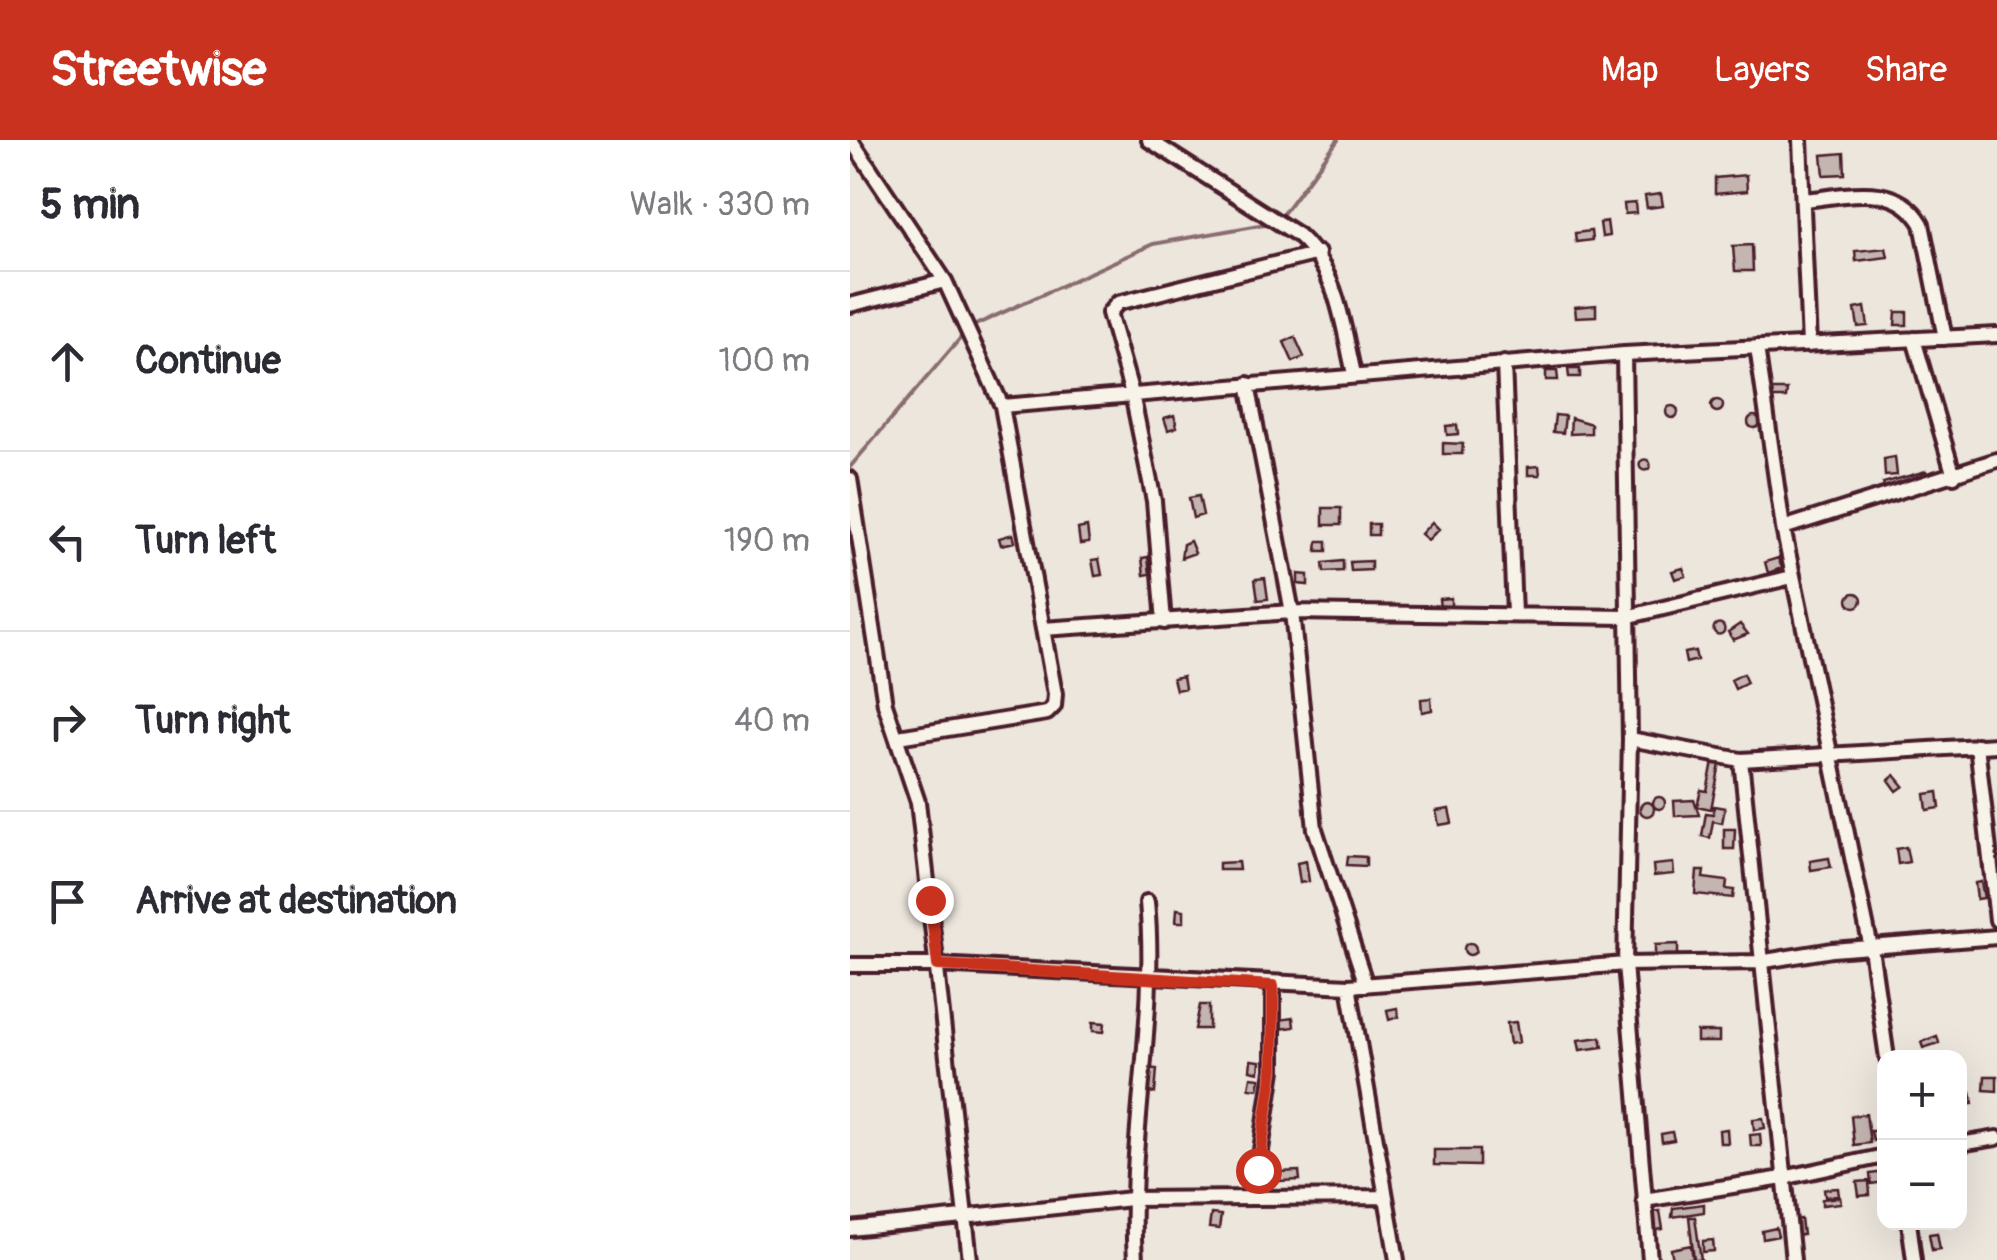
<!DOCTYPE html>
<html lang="en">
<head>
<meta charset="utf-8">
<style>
  :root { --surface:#fff; --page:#f7f7f7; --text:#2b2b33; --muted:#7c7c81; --line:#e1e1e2; --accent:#c8321e }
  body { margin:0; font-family:Pangolin,sans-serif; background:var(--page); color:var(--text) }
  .controls { position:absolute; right:30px; bottom:30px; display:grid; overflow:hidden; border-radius:20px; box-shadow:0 10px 40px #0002 }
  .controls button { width:90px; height:90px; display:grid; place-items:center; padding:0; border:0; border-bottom:2px solid var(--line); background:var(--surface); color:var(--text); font:50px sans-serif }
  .stop { position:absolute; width:30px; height:30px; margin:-22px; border:8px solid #c8321e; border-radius:50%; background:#fff }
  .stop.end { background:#c8321e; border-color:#fff; box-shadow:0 2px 10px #0008 }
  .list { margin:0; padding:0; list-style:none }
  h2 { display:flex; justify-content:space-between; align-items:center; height:130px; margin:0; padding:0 40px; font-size:42px }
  h2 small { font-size:32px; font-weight:400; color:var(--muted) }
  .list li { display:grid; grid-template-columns:65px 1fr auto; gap:30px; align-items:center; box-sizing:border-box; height:180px; padding:0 40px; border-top:2px solid var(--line) }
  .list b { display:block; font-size:38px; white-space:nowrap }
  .list em { font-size:32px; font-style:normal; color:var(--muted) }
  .icon { flex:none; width:55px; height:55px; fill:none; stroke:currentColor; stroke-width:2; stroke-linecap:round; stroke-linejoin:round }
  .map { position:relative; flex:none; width:1147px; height:1120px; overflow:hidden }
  header { display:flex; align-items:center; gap:60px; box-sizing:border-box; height:140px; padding:0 50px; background:var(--accent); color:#fff }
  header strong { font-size:48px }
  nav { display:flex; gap:55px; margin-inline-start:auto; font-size:35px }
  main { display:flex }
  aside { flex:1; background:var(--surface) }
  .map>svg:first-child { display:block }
</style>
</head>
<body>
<header>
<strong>Streetwise</strong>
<nav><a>Map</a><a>Layers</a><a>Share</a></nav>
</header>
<main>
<aside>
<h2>5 min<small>Walk · 330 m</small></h2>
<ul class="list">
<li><svg class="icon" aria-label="ahead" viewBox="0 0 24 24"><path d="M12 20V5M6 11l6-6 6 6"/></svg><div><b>Continue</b></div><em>100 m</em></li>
<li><svg class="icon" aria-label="left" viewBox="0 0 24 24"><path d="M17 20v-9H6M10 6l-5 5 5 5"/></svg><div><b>Turn left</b></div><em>190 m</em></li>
<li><svg class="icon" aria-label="right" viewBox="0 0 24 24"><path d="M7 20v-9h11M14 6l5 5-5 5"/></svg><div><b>Turn right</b></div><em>40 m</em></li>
<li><svg class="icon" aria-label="arrive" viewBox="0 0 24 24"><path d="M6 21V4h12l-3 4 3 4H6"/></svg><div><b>Arrive at destination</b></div></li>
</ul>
</aside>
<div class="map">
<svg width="1147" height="1120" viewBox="0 0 1147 1120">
  <rect width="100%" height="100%" fill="#ece6dd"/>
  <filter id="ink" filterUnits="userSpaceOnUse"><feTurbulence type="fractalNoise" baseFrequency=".01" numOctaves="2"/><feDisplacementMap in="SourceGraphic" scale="20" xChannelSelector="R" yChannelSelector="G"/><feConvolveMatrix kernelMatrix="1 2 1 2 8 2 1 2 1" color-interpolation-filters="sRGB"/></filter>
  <g filter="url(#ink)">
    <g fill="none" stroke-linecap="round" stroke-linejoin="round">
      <!-- stream -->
      <path stroke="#896c6f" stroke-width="4" d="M429,79L488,0
        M121,187L303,104L421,83
        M0,327L114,194"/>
    </g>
    <!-- building -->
    <path fill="#c4b5b0" stroke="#4a1f2b" stroke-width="2.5" d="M994,13L995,34L974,35L972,15Z
      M896,35L897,51L865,54V38Z
      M811,54L813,66L797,68L795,56Z
      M785,63L786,73L775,74L774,64Z
      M757,81L759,96L752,97L750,83Z
      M741,91L742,100L726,102L725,93Z
      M902,105L903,131H885L883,106Z
      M1036,108L1038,117L1006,121L1005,111Z
      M746,165V176L726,177L725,167Z
      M1015,167L1018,186L1008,187L1005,169Z
      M1046,172H1057V185H1045Z
      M445,197L454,217L443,222L434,202Z
      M718,229H730V237H719Z
      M696,231H707L708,240H696Z
      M922,250H937L936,258H921Z
      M861 266a6 6 0 1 1 12 0a6 6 0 1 1-12 0Z
      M816 272a6 6 0 1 1 12 0a6 6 0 1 1-12 0Z
      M324,275L327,287L318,290L314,278Z
      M705,275L715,276L713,293L703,292Z
      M898 282a6 6 0 1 1 12 0a6 6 0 1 1-12 0Z
      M721,278L741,284V293L720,294Z
      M607,285L608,294L597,295L596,286Z
      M593,303L613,304L612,314H593Z
      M1045,317L1047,335L1035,336L1034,319Z
      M789.5 325a5.5 5.5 0 1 1 11 0a5.5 5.5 0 1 1-11 0Z
      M689,326L690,335H678V327Z
      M1076,331L1080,338L1035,350L1033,343Z
      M349,356L353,375L343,378L339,358Z
      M473,368H491V385H473Z
      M582,382L589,389L578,400L571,394Z
      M519,384H528V395H519Z
      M237,387L239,403L230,404L228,389Z
      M163,394L165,402L151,405L149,398Z
      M340,401L345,413L331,418L333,404Z
      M468,401H477V411H467Z
      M298,417L300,434L294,435L292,418Z
      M928,418L932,428L918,433L915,422Z
      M249,419L252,435L245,436L242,420Z
      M493,421V431L474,432L473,423Z
      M521,421V430L501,431L500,422Z
      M833,428L836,436L825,439L822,431Z
      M448,434L458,435V445L448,444Z
      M415,438L418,459L408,460L405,439Z
      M998 460a7 7 0 1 1 14 0a7 7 0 1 1-14 0Z
      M601,458V467L590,468L589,459Z
      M863.5 489a5.5 5.5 0 1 1 11 0a5.5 5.5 0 1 1-11 0Z
      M890,484L898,494L883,500L878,492Z
      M845,511L847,520L836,523L834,513Z
      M893,534L897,543L885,549L881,540Z
      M333,536L335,548L326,550L323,538Z
      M581,558L582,570L572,572L571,559Z
      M863,622L870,624L861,669L847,666L851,650L857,651Z
      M1045,635L1054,646L1047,651L1039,640Z
      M1088,652L1090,668L1077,670L1075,654Z
      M803 663a6 6 0 1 1 12 0a6 6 0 1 1-12 0Z
      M844,660L849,675L825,676L824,661Z
      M790 669a7 7 0 1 1 14 0a7 7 0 1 1-14 0Z
      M864,666L875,668L872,683L863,681L860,698L852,696L856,673L863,674Z
      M599,669L602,683L589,685L586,671Z
      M874,689H885L884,709H874Z
      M1056,707L1059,722L1048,724L1046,709Z
      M498,716L516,717V726L497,725Z
      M979,718L981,727L961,730L960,721Z
      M456,721L459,741L450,743L447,723Z
      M388,722L389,730H369V723Z
      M823,723L824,734L804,736L803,725Z
      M847,731H854L853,738L877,741L876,749L884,750L883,758L845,754Z
      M1131,742L1134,758L1127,759L1125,743Z
      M327,769L334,770V782H326Z
      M614 809a6 6 0 1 1 12 0a6 6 0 1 1-12 0Z
      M828,804V816L805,817V805Z
      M350,865H359V889H345Z
      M547,868L549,877L539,880L537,870Z
      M443,878L444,887L430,889L429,880Z
      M243,882L255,883L254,892L243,891Z
      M666,882L669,902L660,904L657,883Z
      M847,892H869V902H847Z
      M1087,896L1089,903L1073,908L1071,902Z
      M751,897L753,907L730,910L728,900Z
      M401,920L410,921L409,932L400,930Z
      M297,928L307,929L305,953L295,952Z
      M1135,936H1147V951L1134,950Z
      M401,937L410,938L408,949L399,948Z
      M1121,952L1123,964L1113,965L1111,954Z
      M1016,974L1020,1003L1004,1005L1001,976Z
      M913,978L915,988L904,990L903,979Z
      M877,989L878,1003H870L869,990Z
      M1031,990L1033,999L1023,1001L1021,991Z
      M822,992L824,1000L812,1002L811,994Z
      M910,994L911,1006H901L900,995Z
      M584,1010H629V1026L584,1025Z
      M449,1031L450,1040L430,1041V1032Z
      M1034,1032V1042L1021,1044L1020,1034Z
      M1019,1041L1020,1055L1009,1056L1007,1042Z
      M988,1048L989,1056L975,1057L974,1049Z
      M990,1057L991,1063L972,1065V1059Z
      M854,1064V1072L822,1077L823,1068Z
      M810,1071L813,1089L806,1090L803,1072Z
      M361,1074L371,1075L369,1089L359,1088Z
      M839,1077H845L851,1120H844Z
      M951,1079L953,1095L943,1096L941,1081Z
      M926,1088L928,1096L913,1099L912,1091Z
      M1087,1093L1090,1109L1082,1110L1079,1094Z
      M863,1100L864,1111L853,1112V1101Z
      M841,1105L843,1119L823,1120L821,1109Z"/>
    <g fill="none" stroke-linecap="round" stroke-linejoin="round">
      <!-- minor casing -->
      <g stroke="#4a1f2b" stroke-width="20">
        <path id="minor" d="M1,0L95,141L152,266L205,554L204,566L197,573L48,597
          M299,0L448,95C488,131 492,183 504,234
          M950,0L959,205
          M954,60C997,56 1046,40 1072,84L1095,198
          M0,165L95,141
          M1064,199L1104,336
          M907,207L933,388L1021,808L1037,918
          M774,214L780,599L775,824L800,1120
          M654,223L664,474
          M398,244L442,472L465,689L516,845
          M152,266L774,214L1147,195
          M0,339L35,564L68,662L120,1120
          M933,388L1147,320
          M314,482L304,361L282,254L259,173L268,163L468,113
          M193,489L442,472L776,477L942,437
          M780,599L891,620L1147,605
          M1127,605L1147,780
          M891,620L943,1120
          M0,825H87L499,846L775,824L909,822L982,810L1147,797
          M499,846L547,1120
          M1110,1004L1147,998
          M404,1057L423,930V845
          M794,1060L933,1038L1034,1016
          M1059,1082L1064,1120
          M0,1089L281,1059L535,1057
          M285,1120C277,1000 308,881 297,762"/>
      </g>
      <!-- minor -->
      <use href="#minor" stroke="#f7f3e8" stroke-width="12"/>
    </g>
  </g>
  <g fill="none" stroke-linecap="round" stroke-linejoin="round" filter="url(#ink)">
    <!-- route -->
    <path stroke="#c8321e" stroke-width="12" d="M80,760L88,825L423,846V930L408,1030"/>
  </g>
</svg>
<div class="controls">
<button>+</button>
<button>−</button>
</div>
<div class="stop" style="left:408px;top:1030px"></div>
<div class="stop end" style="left:80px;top:760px"></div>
</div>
</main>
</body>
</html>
